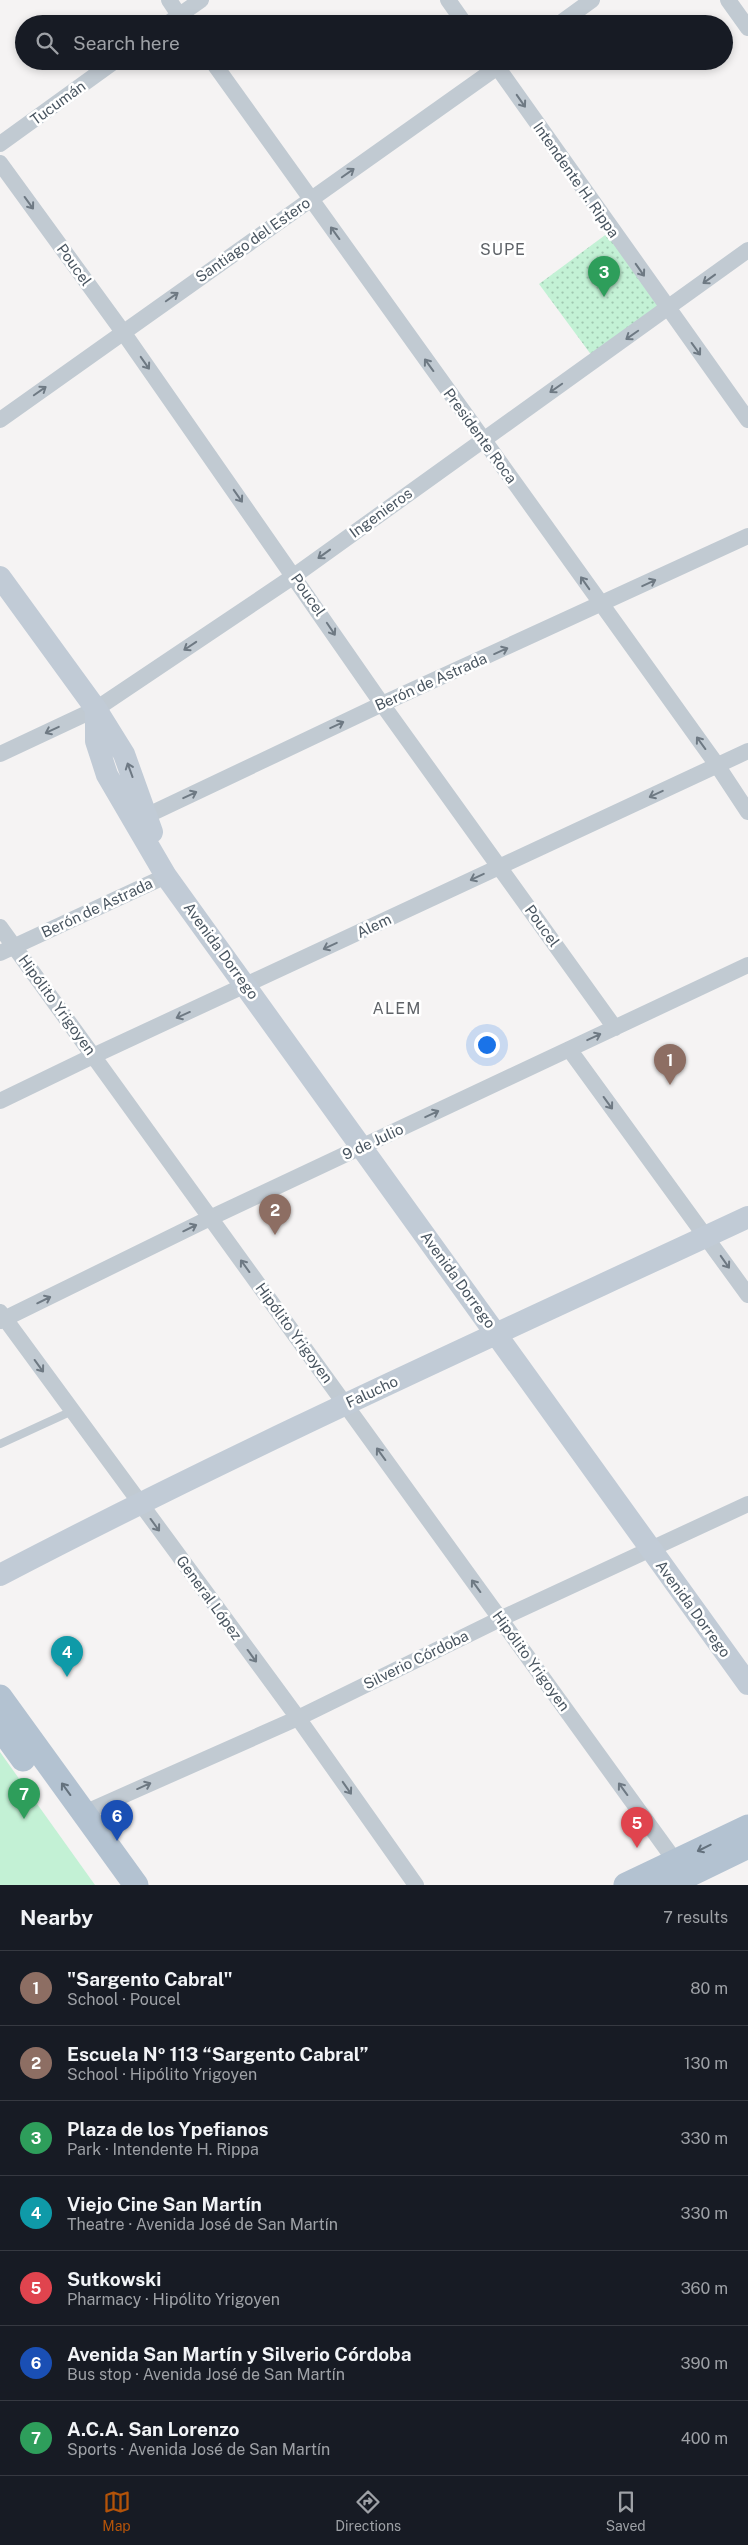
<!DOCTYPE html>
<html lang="en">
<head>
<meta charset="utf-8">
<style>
  :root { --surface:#171b24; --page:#242831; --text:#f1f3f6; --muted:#9ea1a6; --line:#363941; --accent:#b45309 }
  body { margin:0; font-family:"Public Sans",sans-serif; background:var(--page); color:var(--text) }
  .you { position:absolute; left:486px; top:1044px; width:18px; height:18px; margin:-12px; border:4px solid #fff; border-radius:50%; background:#1a73e8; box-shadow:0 0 0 8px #1a73e833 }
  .badge { display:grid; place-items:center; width:32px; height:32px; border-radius:50%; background:var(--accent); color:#fff; font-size:16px; font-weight:700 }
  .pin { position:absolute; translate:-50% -41px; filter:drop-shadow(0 1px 2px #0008) }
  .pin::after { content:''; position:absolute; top:26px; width:18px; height:15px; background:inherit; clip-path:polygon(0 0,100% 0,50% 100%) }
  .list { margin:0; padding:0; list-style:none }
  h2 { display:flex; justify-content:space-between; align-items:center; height:65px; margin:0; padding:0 20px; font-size:21px }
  h2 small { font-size:16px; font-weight:400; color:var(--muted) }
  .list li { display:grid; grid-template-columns:32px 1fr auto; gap:15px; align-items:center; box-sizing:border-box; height:75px; padding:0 20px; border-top:1px solid var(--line) }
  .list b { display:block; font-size:19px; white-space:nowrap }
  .list p { margin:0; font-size:16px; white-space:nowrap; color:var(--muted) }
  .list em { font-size:16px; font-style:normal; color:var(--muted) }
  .icon { flex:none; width:28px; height:28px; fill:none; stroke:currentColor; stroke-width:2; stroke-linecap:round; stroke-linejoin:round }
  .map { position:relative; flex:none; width:748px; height:1885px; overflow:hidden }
  .search { position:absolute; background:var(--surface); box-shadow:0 2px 8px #0003; left:15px; right:15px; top:15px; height:55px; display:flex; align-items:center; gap:12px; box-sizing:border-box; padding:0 18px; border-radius:28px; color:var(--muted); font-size:19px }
  .sheet { height:590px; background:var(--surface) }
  nav { display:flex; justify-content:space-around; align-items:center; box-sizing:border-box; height:70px; border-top:1px solid var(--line); background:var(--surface); font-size:14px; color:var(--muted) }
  nav a { display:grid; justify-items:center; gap:2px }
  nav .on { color:var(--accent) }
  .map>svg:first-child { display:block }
</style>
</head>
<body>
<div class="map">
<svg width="748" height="1885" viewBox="0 0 748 1885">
  <defs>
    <pattern id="green-dots" width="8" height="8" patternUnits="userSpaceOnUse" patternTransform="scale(1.25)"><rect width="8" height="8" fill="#c3f1d5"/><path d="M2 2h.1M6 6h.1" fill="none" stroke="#a0c6b0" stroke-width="1.8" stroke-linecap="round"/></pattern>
  </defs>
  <rect width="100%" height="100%" fill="#f5f3f3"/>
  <!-- green -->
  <path fill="url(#green-dots)" d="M612,230L668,309L595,360L539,284Z"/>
  <!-- pitch -->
  <path fill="#c3f1d5" d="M0,1752L95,1885H0Z"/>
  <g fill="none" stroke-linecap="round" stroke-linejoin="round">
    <!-- lane -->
    <path stroke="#c1cad2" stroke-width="8" d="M0,1444L72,1411"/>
    <!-- street -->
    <path stroke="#c1cad2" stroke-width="16" d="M169,0L185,24
      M448,0L465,24
      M728,0L748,28
      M167,24L201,0
      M559,24L592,0
      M212,61L717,765L748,812
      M493,61L748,420
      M0,144L115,61
      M0,163L123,332L382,704L615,1028
      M0,420L506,61
      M0,754L96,709L294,576L748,250
      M139,810L146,816L382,704L748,536
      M0,927L681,1869
      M0,953L166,876
      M569,1049L748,1295
      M0,1101L93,1056L748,751
      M0,1312L298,1718L416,1885
      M0,1321L210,1218L748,965
      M84,1813L298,1718L500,1619L748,1504"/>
    <!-- secondary -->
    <path stroke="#c1cbd6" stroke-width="22" d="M0,577L96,709L124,754L152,832
      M96,709V741L107,775L166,876L748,1684
      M0,1575C245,1447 497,1334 748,1217"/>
    <!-- primary -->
    <path stroke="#b3c2d1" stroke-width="25" d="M0,1697L136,1885
      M0,1727L23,1759
      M626,1885L748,1827
      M668,1885L748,1846"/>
  </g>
  <!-- one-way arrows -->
  <defs><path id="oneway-shaft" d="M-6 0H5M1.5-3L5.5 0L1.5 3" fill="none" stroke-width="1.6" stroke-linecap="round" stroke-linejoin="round" transform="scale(1.25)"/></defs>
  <g stroke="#6e7983">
    <use href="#oneway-shaft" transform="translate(521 101) rotate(55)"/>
    <use href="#oneway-shaft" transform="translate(348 173) rotate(-35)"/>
    <use href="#oneway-shaft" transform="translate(29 203) rotate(54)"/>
    <use href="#oneway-shaft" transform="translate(335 233) rotate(-126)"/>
    <use href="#oneway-shaft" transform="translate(640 270) rotate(55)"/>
    <use href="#oneway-shaft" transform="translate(709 279) rotate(144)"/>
    <use href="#oneway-shaft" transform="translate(172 297) rotate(-35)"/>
    <use href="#oneway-shaft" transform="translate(632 335) rotate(145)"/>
    <use href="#oneway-shaft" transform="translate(696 349) rotate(54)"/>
    <use href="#oneway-shaft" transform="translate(145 363) rotate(55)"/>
    <use href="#oneway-shaft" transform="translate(429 365) rotate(-126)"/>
    <use href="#oneway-shaft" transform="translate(556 388) rotate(145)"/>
    <use href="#oneway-shaft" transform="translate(40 391) rotate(-35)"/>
    <use href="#oneway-shaft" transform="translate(238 496) rotate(55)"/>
    <use href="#oneway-shaft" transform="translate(324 554) rotate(144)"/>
    <use href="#oneway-shaft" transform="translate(585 583) rotate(-125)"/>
    <use href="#oneway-shaft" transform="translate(649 583) rotate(-25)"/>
    <use href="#oneway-shaft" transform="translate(331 629) rotate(56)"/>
    <use href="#oneway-shaft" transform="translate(190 646) rotate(146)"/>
    <use href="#oneway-shaft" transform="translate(501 651) rotate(-24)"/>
    <use href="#oneway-shaft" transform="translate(337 725) rotate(-25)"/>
    <use href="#oneway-shaft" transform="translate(52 730) rotate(155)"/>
    <use href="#oneway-shaft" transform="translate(701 743) rotate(-126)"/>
    <use href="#oneway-shaft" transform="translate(656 794) rotate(155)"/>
    <use href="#oneway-shaft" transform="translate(190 795) rotate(-25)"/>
    <use href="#oneway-shaft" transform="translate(477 877) rotate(155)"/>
    <use href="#oneway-shaft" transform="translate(330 946) rotate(155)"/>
    <use href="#oneway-shaft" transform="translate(183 1015) rotate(156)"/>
    <use href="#oneway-shaft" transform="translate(594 1037) rotate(-25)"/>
    <use href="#oneway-shaft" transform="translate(608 1103) rotate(54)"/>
    <use href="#oneway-shaft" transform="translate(432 1114) rotate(-25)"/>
    <use href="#oneway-shaft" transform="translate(190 1228) rotate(-26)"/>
    <use href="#oneway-shaft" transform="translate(725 1262) rotate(55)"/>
    <use href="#oneway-shaft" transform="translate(245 1266) rotate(-126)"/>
    <use href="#oneway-shaft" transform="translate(44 1300) rotate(-26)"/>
    <use href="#oneway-shaft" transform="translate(39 1366) rotate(54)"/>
    <use href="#oneway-shaft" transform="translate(381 1454) rotate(-126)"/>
    <use href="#oneway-shaft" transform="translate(155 1525) rotate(54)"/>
    <use href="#oneway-shaft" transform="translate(476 1586) rotate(-126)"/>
    <use href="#oneway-shaft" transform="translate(252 1656) rotate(54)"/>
    <use href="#oneway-shaft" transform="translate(144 1786) rotate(-24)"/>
    <use href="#oneway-shaft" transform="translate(347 1788) rotate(55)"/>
    <use href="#oneway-shaft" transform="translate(623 1789) rotate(-126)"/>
  </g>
  <use stroke="#6e7984" href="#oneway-shaft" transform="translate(130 770) rotate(-110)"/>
  <g stroke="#64717d">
    <use href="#oneway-shaft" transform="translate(66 1789) rotate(-126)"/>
    <use href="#oneway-shaft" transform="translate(704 1848) rotate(154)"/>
  </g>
  <g text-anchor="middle" stroke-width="5" stroke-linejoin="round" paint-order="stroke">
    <!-- street labels -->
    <g font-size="15" fill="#4a5661" stroke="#fff">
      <text transform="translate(58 103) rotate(-36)" y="5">Tucumán</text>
      <text transform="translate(576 180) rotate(55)" y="5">Intendente H. Rippa</text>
      <text transform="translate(253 240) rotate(-35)" y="5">Santiago del Estero</text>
      <text transform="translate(74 265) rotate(54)" y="5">Poucel</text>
      <text transform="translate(480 436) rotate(54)" y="5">Presidente Roca</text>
      <text transform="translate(381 513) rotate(-36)" y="5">Ingenieros</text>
      <text transform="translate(308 595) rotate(55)" y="5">Poucel</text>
      <text transform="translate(431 682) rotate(-24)" y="5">Berón de Astrada</text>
      <text transform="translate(97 908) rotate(-25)" y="5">Berón de Astrada</text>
      <text transform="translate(374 926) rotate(-25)" y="5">Alem</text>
      <text transform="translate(542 926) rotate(54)" y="5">Poucel</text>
      <text transform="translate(221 951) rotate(54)" y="5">Avenida Dorrego</text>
      <text transform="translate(57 1005) rotate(54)" y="5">Hipólito Yrigoyen</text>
      <text transform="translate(373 1142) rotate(-25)" y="5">9 de Julio</text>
      <text transform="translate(458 1280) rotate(54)" y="5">Avenida Dorrego</text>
      <text transform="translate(294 1333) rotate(54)" y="5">Hipólito Yrigoyen</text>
      <text transform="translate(372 1392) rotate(-25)" y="5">Falucho</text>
      <text transform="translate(209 1598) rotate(54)" y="5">General López</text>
      <text transform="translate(693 1609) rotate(54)" y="5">Avenida Dorrego</text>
      <text transform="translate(416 1660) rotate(-26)" y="5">Silverio Córdoba</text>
      <text transform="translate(531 1661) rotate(54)" y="5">Hipólito Yrigoyen</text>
    </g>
    <!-- neighbourhood labels -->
    <g font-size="16" letter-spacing="1" fill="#5f6368" stroke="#fff">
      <text x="503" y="255">SUPE</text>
      <text x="397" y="1014">ALEM</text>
    </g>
  </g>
</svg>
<div class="you"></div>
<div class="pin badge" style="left:670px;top:1085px;background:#8d6e63">1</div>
<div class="pin badge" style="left:275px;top:1235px;background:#8d6e63">2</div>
<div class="pin badge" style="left:604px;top:297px;background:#2e9e5b">3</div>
<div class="pin badge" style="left:67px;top:1677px;background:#0f9aa8">4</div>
<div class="pin badge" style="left:637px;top:1848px;background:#e0444e">5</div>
<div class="pin badge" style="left:117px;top:1841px;background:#1a4fb4">6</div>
<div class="pin badge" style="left:24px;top:1819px;background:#2e9e5b">7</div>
<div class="search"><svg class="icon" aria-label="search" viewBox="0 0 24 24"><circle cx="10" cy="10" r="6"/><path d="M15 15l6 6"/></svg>Search here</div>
</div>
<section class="sheet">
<h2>Nearby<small>7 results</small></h2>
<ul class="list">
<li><span class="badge" style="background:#8d6e63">1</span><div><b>&quot;Sargento Cabral&quot;</b><p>School · Poucel</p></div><em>80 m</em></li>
<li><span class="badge" style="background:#8d6e63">2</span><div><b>Escuela Nº 113 “Sargento Cabral”</b><p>School · Hipólito Yrigoyen</p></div><em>130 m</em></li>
<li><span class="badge" style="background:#2e9e5b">3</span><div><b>Plaza de los Ypefianos</b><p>Park · Intendente H. Rippa</p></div><em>330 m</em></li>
<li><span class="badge" style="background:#0f9aa8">4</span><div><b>Viejo Cine San Martín</b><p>Theatre · Avenida José de San Martín</p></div><em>330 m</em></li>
<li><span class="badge" style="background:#e0444e">5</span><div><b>Sutkowski</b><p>Pharmacy · Hipólito Yrigoyen</p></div><em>360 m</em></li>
<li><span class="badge" style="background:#1a4fb4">6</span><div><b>Avenida San Martín y Silverio Córdoba</b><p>Bus stop · Avenida José de San Martín</p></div><em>390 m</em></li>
<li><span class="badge" style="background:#2e9e5b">7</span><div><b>A.C.A. San Lorenzo</b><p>Sports · Avenida José de San Martín</p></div><em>400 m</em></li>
</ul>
</section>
<nav>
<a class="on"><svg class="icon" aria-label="map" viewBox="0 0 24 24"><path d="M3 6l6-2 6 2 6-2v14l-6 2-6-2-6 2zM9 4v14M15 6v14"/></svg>Map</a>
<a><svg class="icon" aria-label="directions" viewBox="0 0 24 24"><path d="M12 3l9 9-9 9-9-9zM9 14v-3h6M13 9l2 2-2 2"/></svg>Directions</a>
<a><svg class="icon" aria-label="saved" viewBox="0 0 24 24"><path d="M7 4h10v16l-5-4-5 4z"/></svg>Saved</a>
</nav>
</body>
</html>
